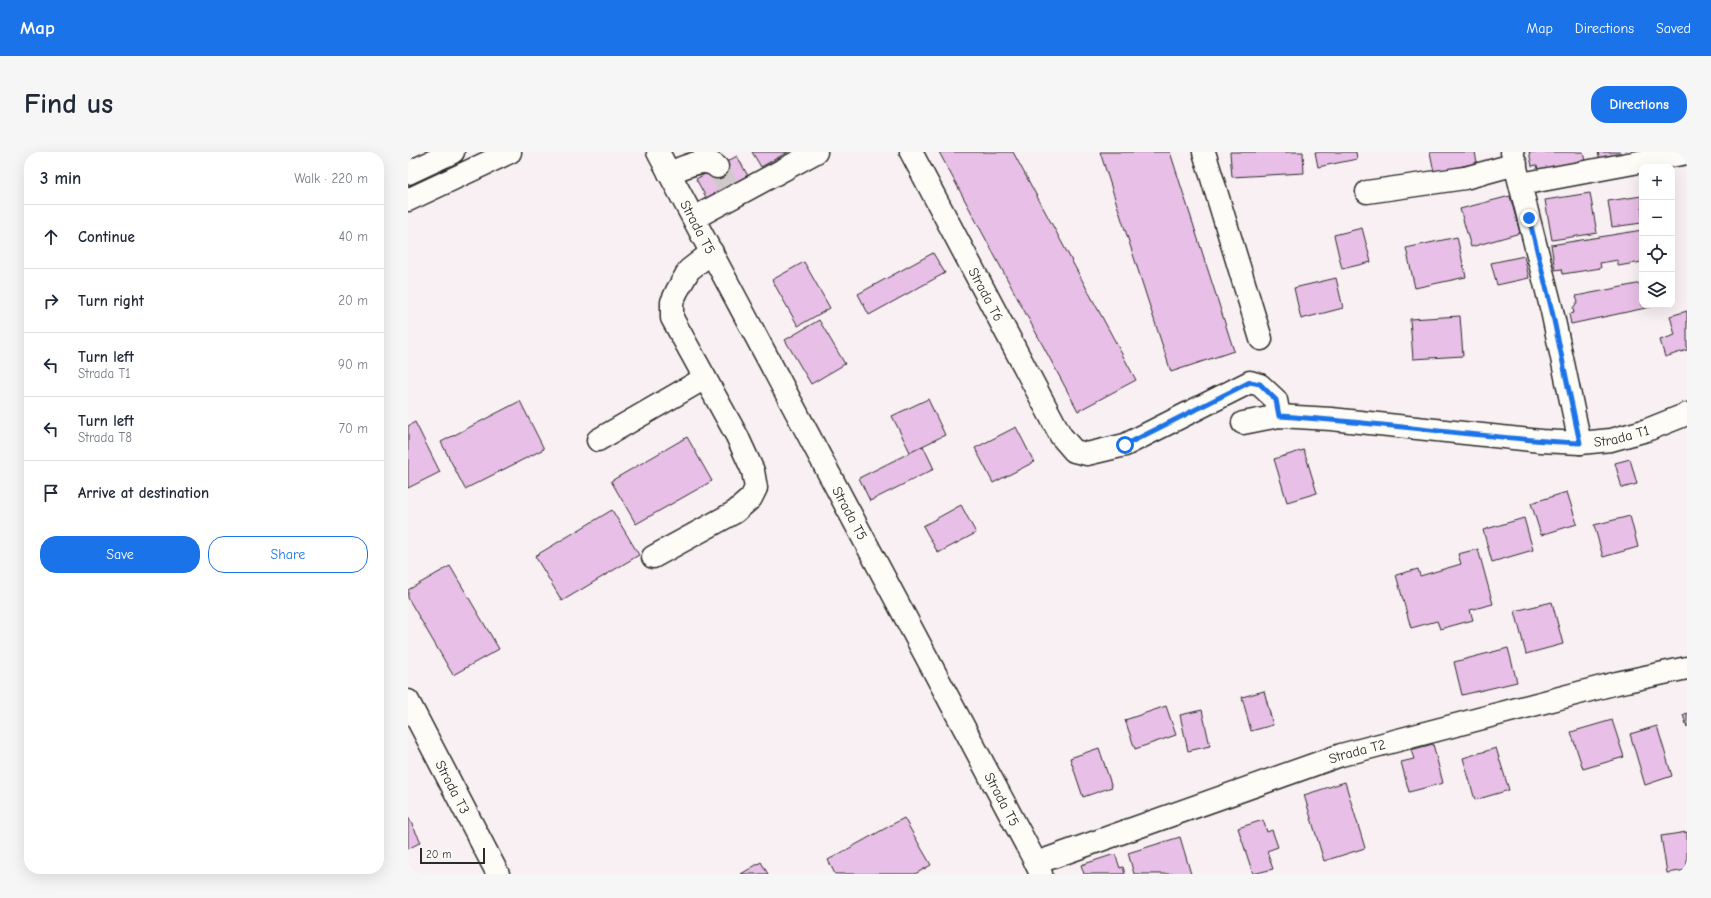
<!DOCTYPE html>
<html lang="en">
<head>
<meta charset="utf-8">
<style>
  :root { --surface:#fff; --page:#f6f6f7; --text:#1f2937; --muted:#747a83; --line:#e0e1e3; --accent:#1a73e8 }
  body { margin:0; font-family:"Comic Neue",sans-serif; background:var(--page); color:var(--text) }
  .controls { position:absolute; right:12px; top:12px; display:grid; overflow:hidden; border-radius:8px; box-shadow:0 4px 16px #0002 }
  .controls button { width:36px; height:36px; display:grid; place-items:center; padding:0; border:0; border-bottom:1px solid var(--line); background:var(--surface); color:var(--text); font:20px sans-serif }
  .scale { position:absolute; left:12px; bottom:10px; width:65px; box-sizing:border-box; padding-left:4px; border:2px solid #2b2b2b; border-top:0; font-size:11px; line-height:14px; white-space:nowrap; color:#2b2b2b; -webkit-text-stroke:3px #fdfcf7; paint-order:stroke }
  .stop { position:absolute; width:12px; height:12px; margin:-9px; border:3px solid #1a73e8; border-radius:50%; background:#fff }
  .stop.end { background:#1a73e8; border-color:#fff; box-shadow:0 1px 4px #0008 }
  .list { margin:0; padding:0; list-style:none }
  h2 { display:flex; justify-content:space-between; align-items:center; height:52px; margin:0; padding:0 16px; font-size:17px }
  h2 small { font-size:13px; font-weight:400; color:var(--muted) }
  .list li { display:grid; grid-template-columns:26px 1fr auto; gap:12px; align-items:center; box-sizing:border-box; height:64px; padding:0 16px; border-top:1px solid var(--line) }
  .list b { display:block; font-size:15px; white-space:nowrap }
  .list p { margin:0; font-size:13px; white-space:nowrap; color:var(--muted) }
  .list em { font-size:13px; font-style:normal; color:var(--muted) }
  .actions { display:flex; gap:8px; padding:12px 16px }
  .actions a { flex:1; padding:9px 0; border:1px solid var(--accent); border-radius:16px; text-align:center; font-size:14px; color:var(--accent) }
  .actions .main { background:var(--accent); color:#fff }
  .icon { flex:none; width:22px; height:22px; fill:none; stroke:currentColor; stroke-width:2; stroke-linecap:round; stroke-linejoin:round }
  .map { position:relative; flex:none; width:1279px; height:722px; overflow:hidden; border-radius:16px }
  header { display:flex; align-items:center; gap:24px; box-sizing:border-box; height:56px; padding:0 20px; background:var(--accent); color:#fff }
  header strong { font-size:19px }
  nav { display:flex; gap:22px; margin-inline-start:auto; font-size:14px }
  .intro { display:flex; align-items:center; justify-content:space-between; box-sizing:border-box; height:96px; padding:0 24px }
  h1 { margin:0; font-size:28px }
  .button { padding:10px 18px; border-radius:16px; background:var(--accent); color:#fff; font-size:14px; font-weight:700 }
  main { display:flex; gap:24px; padding:0 24px }
  aside { flex:1; background:var(--surface); border-radius:16px; box-shadow:0 4px 16px #0002 }
  .map>svg:first-child { display:block }
</style>
</head>
<body>
<header>
<strong>Map</strong>
<nav><a>Map</a><a>Directions</a><a>Saved</a></nav>
</header>
<div class="intro"><h1>Find us</h1><a class="button">Directions</a></div>
<main>
<aside>
<h2>3 min<small>Walk · 220 m</small></h2>
<ul class="list">
<li><svg class="icon" aria-label="ahead" viewBox="0 0 24 24"><path d="M12 20V5M6 11l6-6 6 6"/></svg><div><b>Continue</b></div><em>40 m</em></li>
<li><svg class="icon" aria-label="right" viewBox="0 0 24 24"><path d="M7 20v-9h11M14 6l5 5-5 5"/></svg><div><b>Turn right</b></div><em>20 m</em></li>
<li><svg class="icon" aria-label="left" viewBox="0 0 24 24"><path d="M17 20v-9H6M10 6l-5 5 5 5"/></svg><div><b>Turn left</b><p>Strada T1</p></div><em>90 m</em></li>
<li><svg class="icon" aria-label="left" viewBox="0 0 24 24"><path d="M17 20v-9H6M10 6l-5 5 5 5"/></svg><div><b>Turn left</b><p>Strada T8</p></div><em>70 m</em></li>
<li><svg class="icon" aria-label="arrive" viewBox="0 0 24 24"><path d="M6 21V4h12l-3 4 3 4H6"/></svg><div><b>Arrive at destination</b></div></li>
</ul>
<div class="actions"><a class="main">Save</a><a>Share</a></div>
</aside>
<div class="map">
<svg width="1279" height="722" viewBox="0 0 1279 722">
  <rect width="100%" height="100%" fill="#f9f0f4"/>
  <filter id="ink" filterUnits="userSpaceOnUse"><feTurbulence type="fractalNoise" baseFrequency=".025" numOctaves="2"/><feDisplacementMap in="SourceGraphic" scale="8" xChannelSelector="R" yChannelSelector="G"/><feConvolveMatrix kernelMatrix="1 2 1 2 8 2 1 2 1" color-interpolation-filters="sRGB"/></filter>
  <g filter="url(#ink)">
    <!-- building -->
    <path fill="#e8bfe6" stroke="#2b2b2b" d="M344,0H380L353,15Z
      M531,0H605L728,228L670,259Z
      M692,0H762L826,199L763,220Z
      M822,0H895L896,21L824,25Z
      M907,0H948L949,7L910,15Z
      M1022,0H1067L1069,11L1026,20Z
      M1121,0H1175L1177,9L1131,21L1129,13L1124,14Z
      M1190,0H1212L1213,5L1192,10Z
      M329,4L340,24L299,47L288,27Z
      M1182,41L1189,81L1144,88L1137,48Z
      M1102,44L1112,81L1063,95L1052,57Z
      M1234,44V71L1204,75L1200,49Z
      M954,76L963,110L934,117L926,83Z
      M1234,78V110L1210,114V108L1192,111L1193,116L1155,122L1154,117L1147,118L1143,93Z
      M1049,85L1058,125L1007,136L998,96Z
      M525,101L537,121L461,163L450,142Z
      M1116,104L1121,126L1089,133L1083,111Z
      M396,110L422,156L390,174L364,128Z
      M928,126L935,156L893,167L886,136Z
      M1234,131V153L1247,154L1163,172L1161,162L1166,161L1165,156L1170,149L1168,144Z
      M1279,159V198L1257,205L1252,188L1267,183L1262,164Z
      M1052,164L1055,204L1005,207L1002,167Z
      M411,168L437,212L403,232L377,188Z
      M520,247L537,283L502,300L484,264Z
      M112,249L136,297L57,337L33,290Z
      M7,270L32,320L0,336V274Z
      M608,275L626,310L585,331L567,296Z
      M279,285L304,329L228,372L203,329Z
      M515,294L526,317L462,349L451,326Z
      M896,298L909,341L879,350L866,307Z
      M1222,307L1229,332L1214,336L1207,311Z
      M1159,340L1169,372L1133,383L1123,351Z
      M553,353L568,381L530,401L515,374Z
      M204,358L231,403L154,449L127,404Z
      M1222,364L1230,395L1195,405L1186,373Z
      M1116,366L1125,398L1084,410L1075,378Z
      M1070,397L1085,452L1062,458L1065,468L1032,477L1029,469L1003,476L988,423L1010,417L1012,424L1053,412L1050,402Z
      M42,414L91,497L45,523L0,446V438Z
      M1144,450L1155,492L1118,502L1107,459Z
      M1100,496L1109,530L1054,543L1046,510Z
      M856,539L865,573L843,579L834,545Z
      M758,554L768,583L727,597L717,568Z
      M794,558L802,594L780,599L772,563Z
      M1279,561V575L1275,563Z
      M1204,568L1216,605L1175,617L1163,580Z
      M1249,574L1264,624L1237,633L1222,582Z
      M1025,592L1035,631L1001,640L993,610L1006,607L1003,598Z
      M691,596L704,635L675,645L662,606Z
      M1088,596L1101,638L1067,648L1055,606Z
      M937,630L957,696L916,709L896,643Z
      M0,665L13,690L0,697Z
      M496,666L523,713L507,722H427L420,708Z
      M855,668L859,680L864,678L870,695L859,699L865,717L845,722L830,676Z
      M1279,680V718L1259,721L1253,684Z
      M772,685L783,722H726L720,701Z
      M707,702L712,716L715,715L717,722H676L673,713Z
      M353,710L360,722H333Z"/>
    <g fill="none" stroke-linecap="round" stroke-linejoin="round">
      <!-- minor-tunnel -->
      <path stroke="#d0c9cc" stroke-width="22" stroke-dasharray="22 11" stroke-linecap="butt" d="M309,15L320,35"/>
      <!-- minor casing -->
      <g stroke="#2b2b2b" stroke-width="25">
        <g id="minor">
          <path id="s1" d="M250,0L628,711L633,722"/>
          <path id="s2" d="M503,0L653,284L666,299L679,302L717,293L842,230L852,233L868,248L871,264"/>
          <path d="M796,0L853,187"/>
          <path d="M1104,0L1144,159L1172,291"/>
          <path d="M261,21C275,16 297,3 309,15"/>
          <path d="M1113,32L1279,1"/>
          <path d="M959,40L1057,26L1108,12"/>
          <path d="M286,66L408,0"/>
          <path id="s3" d="M835,271L871,264L923,267L1133,289L1172,291L1203,288L1239,278L1279,262"/>
          <path d="M190,288L297,226"/>
          <path d="M245,405L327,360L343,346L348,336L345,319L329,284L264,166V150L269,139L281,118L304,100"/>
          <path id="s4" d="M0,549L90,722"/>
          <path id="s5" d="M628,711L933,603L1209,531L1279,516"/>
        </g>
      </g>
      <!-- major casing -->
      <g stroke="#2b2b2b" stroke-width="25">
        <path id="major" d="M0,21L45,0
          M0,48L102,0"/>
      </g>
      <!-- minor -->
      <use href="#minor" stroke="#fdfcf7" stroke-width="22"/>
      <!-- major -->
      <use href="#major" stroke="#fdfcf7" stroke-width="22"/>
    </g>
  </g>
  <g fill="none" stroke-linecap="round" stroke-linejoin="round" filter="url(#ink)">
    <!-- route -->
    <path stroke="#1a73e8" stroke-width="5" d="M717,293L842,230L852,232L868,248L871,264C972,270 1071,286 1172,291L1144,159L1121,66"/>
  </g>
  <g text-anchor="middle" stroke-width="3" stroke-linejoin="round" paint-order="stroke">
    <!-- street labels -->
    <g font-size="14" fill="#2b2b2b" stroke="#fdfcf7">
      <text dy="5" stroke="none"><textPath href="#s1" startOffset="85">Strada T5</textPath></text>
      <text dy="5" stroke="none"><textPath href="#s2" startOffset="161">Strada T6</textPath></text>
      <text dy="5" stroke="none"><textPath href="#s3" startOffset="381">Strada T1</textPath></text>
      <text dy="5" stroke="none"><textPath href="#s1" startOffset="409">Strada T5</textPath></text>
      <text dy="5" stroke="none"><textPath href="#s5" startOffset="340">Strada T2</textPath></text>
      <text dy="5" stroke="none"><textPath href="#s4" startOffset="97">Strada T3</textPath></text>
      <text dy="5" stroke="none"><textPath href="#s1" startOffset="733">Strada T5</textPath></text>
    </g>
  </g>
</svg>
<div class="controls">
<button>+</button>
<button>−</button>
<button><svg class="icon" aria-label="locate" viewBox="0 0 24 24"><circle cx="12" cy="12" r="6"/><path d="M12 2v4M12 18v4M2 12h4M18 12h4"/></svg></button>
<button><svg class="icon" aria-label="layers" viewBox="0 0 24 24"><path d="M12 4l9 5-9 5-9-5zM3 14l9 5 9-5"/></svg></button>
</div>
<div class="scale">20 m</div>
<div class="stop" style="left:717px;top:293px"></div>
<div class="stop end" style="left:1121px;top:66px"></div>
</div>
</main>
</body>
</html>
